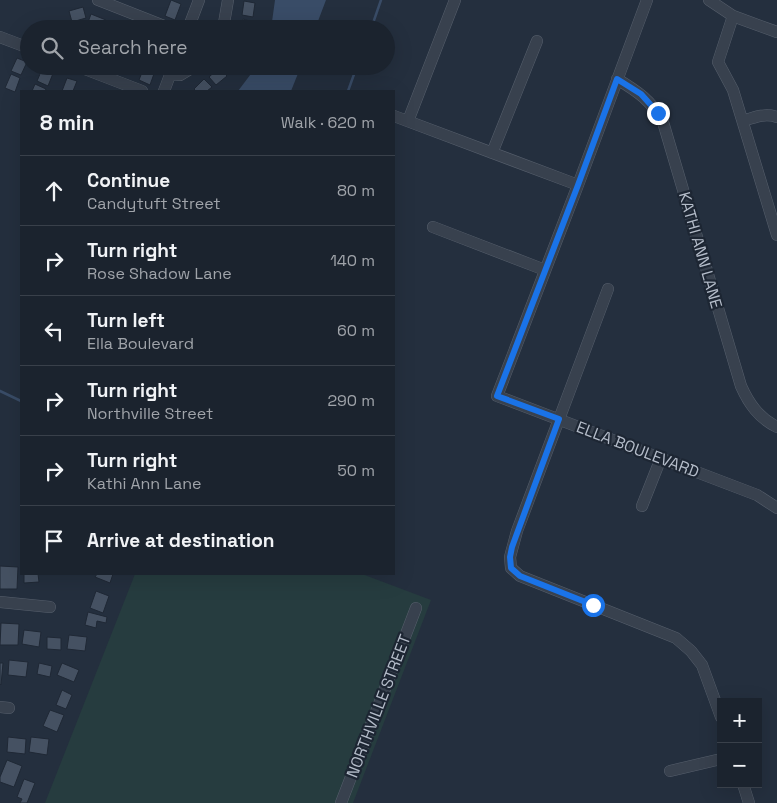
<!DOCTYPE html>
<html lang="en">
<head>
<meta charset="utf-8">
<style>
  :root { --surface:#1b232e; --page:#282f3a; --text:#f1f3f6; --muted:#a0a4aa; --line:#39404a }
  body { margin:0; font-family:"Space Grotesk",sans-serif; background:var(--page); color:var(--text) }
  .controls { position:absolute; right:15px; bottom:15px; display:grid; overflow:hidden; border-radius:0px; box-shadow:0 5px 20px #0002 }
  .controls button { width:45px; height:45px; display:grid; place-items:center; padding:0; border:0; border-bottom:1px solid var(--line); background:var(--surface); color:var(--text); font:25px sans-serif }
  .stop { position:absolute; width:15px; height:15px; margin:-11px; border:4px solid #1a73e8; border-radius:50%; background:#fff }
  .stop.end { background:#1a73e8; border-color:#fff; box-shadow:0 1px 5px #0008 }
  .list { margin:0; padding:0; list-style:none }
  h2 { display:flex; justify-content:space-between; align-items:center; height:65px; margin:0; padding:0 20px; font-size:21px }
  h2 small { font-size:16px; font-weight:400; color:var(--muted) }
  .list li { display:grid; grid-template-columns:32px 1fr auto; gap:15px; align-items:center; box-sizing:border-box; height:70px; padding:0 20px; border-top:1px solid var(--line) }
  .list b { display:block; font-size:19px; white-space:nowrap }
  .list p { margin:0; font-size:16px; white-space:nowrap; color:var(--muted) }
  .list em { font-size:16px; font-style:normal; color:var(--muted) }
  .icon { flex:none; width:28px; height:28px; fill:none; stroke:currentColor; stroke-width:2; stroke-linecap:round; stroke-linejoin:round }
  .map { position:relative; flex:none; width:777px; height:803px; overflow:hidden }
  .search { position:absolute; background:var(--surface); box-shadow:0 5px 20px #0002; left:20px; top:20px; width:375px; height:55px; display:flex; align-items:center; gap:12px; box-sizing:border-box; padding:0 18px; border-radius:28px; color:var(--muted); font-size:19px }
  .panel { position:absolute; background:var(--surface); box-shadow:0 5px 20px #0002; left:20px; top:90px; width:375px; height:485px; border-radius:0px }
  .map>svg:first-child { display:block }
</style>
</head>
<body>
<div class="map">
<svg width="777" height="803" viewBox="0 0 777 803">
  <rect width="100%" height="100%" fill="#242f3e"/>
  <!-- green -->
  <path fill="#263c3f" d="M135,574H362L431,600L353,803H45Z"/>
  <!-- water -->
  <path fill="#394c67" d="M275,0H326L315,29H271Z
    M257,66H301L291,91H238Z"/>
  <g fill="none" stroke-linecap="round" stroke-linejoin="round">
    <!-- stream -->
    <path stroke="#394c67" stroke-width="2.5" d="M371,29L381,0
      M348,91L357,66
      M0,391L21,401"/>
  </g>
  <!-- building -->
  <path fill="#455162" stroke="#1f2835" d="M171,0L181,4L175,20L165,16Z
    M244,1L255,3L253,17L242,15Z
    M83,7L86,18L72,22L69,11Z
    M91,14L106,20L102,29H95L87,25Z
    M243,19L253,22L251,29H240Z
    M107,21L122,26L121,29H104Z
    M17,58L27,62L21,75L11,71Z
    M43,67L54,71L48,86L37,81Z
    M144,67L155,71L150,85L139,80Z
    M219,68L227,76L216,85L209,77Z
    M11,74L20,78L15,92L5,88Z
    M67,78L77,81L73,91H62Z
    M204,79L212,87L207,91H196L194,89Z
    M35,84L46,89L45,91H32Z
    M0,566L18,567L17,589H0Z
    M24,574H38L39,582L24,583Z
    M97,574H113L110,583L95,577Z
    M96,591L109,596L103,613L90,608Z
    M88,612L107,617L106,623L97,621L96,628L85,625Z
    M1,623L19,624L18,645H0Z
    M24,630L41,632L39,647L22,644Z
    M69,635L87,637L85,651L67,649Z
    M47,637L61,638V650L47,649Z
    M9,660L28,662L26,677L8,675Z
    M0,663H3L1,685L0,684Z
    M39,663L52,666L50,677L37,674Z
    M62,663L79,670L74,682L57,675Z
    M62,690L72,695L66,709L56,705Z
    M50,710L64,715L57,732L43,726Z
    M8,737L26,739L25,754L7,752Z
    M31,737L49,739L47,755L29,752Z
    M7,760L22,766L14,787L0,782V777Z
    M24,779L35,783L27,803H20L22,799L17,797Z"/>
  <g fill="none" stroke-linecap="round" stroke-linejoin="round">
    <!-- minor casing -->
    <g stroke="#565f6c" stroke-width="12">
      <path id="minor" d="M98,0L172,29
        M647,0L578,185L497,396L757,495L777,508
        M709,0L733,16L777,32
        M733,16L718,62L733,90L777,235
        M188,29L199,0
        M223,29L228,0
        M0,37L29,48
        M77,66L142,91
        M170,74L180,75L195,66
        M617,79C637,91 652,101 663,122L741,386C749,404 759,418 777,427
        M164,91L173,67
        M394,116L578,185
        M408,121L455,0
        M743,121C755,117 765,113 777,117
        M492,153L537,41
        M433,227L545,270
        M608,289L517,531L510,557L511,568L520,576L676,638L691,651L702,665L721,717
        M642,506L661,458
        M0,602L50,607
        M0,707L9,708
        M670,771L721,759
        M743,784L749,803
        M341,803L416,608"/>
    </g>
    <!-- minor -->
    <use href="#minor" stroke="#38414e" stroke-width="11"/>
  </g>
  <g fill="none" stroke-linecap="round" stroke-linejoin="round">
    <!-- route -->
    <path stroke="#1a73e8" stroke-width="6" d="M593,605L520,576L511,568L510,557L512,547L559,419L497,396L578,185L617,79L641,94L658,113"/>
  </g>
  <g text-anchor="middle" stroke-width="4.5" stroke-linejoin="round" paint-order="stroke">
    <!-- street labels -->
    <g font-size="16" fill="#b4bcc9" stroke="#1d2633">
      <text transform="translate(701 250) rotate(74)" y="6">KATHI ANN LANE</text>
      <text transform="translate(638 449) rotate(21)" y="6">ELLA BOULEVARD</text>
      <text transform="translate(378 706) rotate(-69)" y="6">NORTHVILLE STREET</text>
    </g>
  </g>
</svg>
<div class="controls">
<button>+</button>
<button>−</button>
</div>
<div class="stop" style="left:593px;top:605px"></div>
<div class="stop end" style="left:658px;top:113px"></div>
<div class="search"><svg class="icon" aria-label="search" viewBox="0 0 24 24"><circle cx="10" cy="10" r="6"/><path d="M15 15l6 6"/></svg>Search here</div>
<section class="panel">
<h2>8 min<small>Walk · 620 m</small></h2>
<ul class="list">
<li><svg class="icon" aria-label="ahead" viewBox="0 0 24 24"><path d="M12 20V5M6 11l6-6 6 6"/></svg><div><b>Continue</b><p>Candytuft Street</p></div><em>80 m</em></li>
<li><svg class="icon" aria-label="right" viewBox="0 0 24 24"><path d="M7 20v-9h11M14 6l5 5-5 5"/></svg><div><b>Turn right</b><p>Rose Shadow Lane</p></div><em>140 m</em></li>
<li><svg class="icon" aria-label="left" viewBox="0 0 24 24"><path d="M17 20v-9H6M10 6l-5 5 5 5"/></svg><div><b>Turn left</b><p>Ella Boulevard</p></div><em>60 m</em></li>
<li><svg class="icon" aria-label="right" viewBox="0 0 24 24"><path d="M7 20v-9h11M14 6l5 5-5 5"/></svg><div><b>Turn right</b><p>Northville Street</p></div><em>290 m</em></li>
<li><svg class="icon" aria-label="right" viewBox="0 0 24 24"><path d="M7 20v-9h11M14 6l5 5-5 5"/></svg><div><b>Turn right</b><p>Kathi Ann Lane</p></div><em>50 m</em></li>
<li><svg class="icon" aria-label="arrive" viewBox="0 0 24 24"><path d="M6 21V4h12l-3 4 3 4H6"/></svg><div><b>Arrive at destination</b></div></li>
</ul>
</section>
</div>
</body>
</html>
